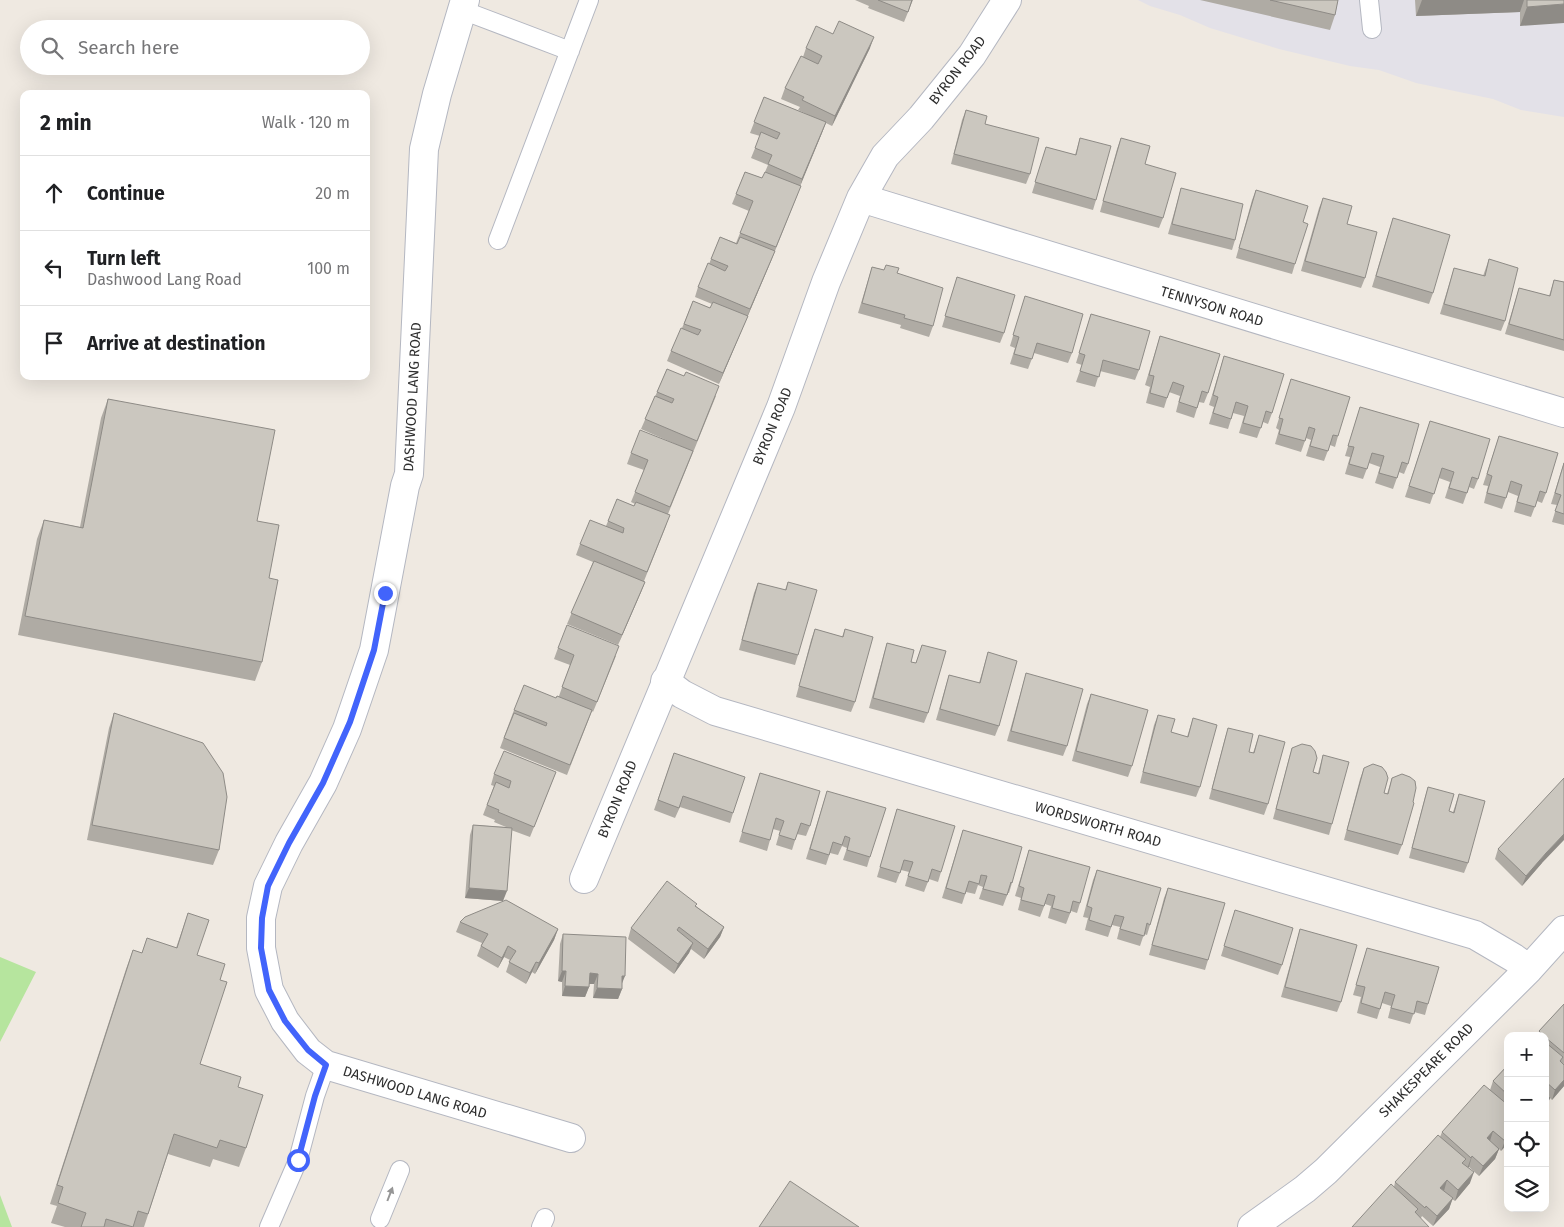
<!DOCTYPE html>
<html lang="en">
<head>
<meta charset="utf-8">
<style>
  :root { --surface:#fff; --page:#f2f2f2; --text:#202124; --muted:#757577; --line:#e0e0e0 }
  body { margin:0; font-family:"Fira Sans",sans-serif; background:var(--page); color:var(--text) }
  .controls { position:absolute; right:15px; bottom:15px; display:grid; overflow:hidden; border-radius:10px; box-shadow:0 5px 20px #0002 }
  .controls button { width:45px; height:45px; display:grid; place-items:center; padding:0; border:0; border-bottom:1px solid var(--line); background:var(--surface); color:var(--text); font:25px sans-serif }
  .stop { position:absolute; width:15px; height:15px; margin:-11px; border:4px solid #4264fb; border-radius:50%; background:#fff }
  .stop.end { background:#4264fb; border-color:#fff; box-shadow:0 1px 5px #0008 }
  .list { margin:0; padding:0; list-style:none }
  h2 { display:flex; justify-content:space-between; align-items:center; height:65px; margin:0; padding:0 20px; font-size:21px }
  h2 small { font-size:16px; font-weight:400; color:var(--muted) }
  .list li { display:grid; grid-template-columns:32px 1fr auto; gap:15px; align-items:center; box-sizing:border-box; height:75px; padding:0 20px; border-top:1px solid var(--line) }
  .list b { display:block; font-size:19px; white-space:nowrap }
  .list p { margin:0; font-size:16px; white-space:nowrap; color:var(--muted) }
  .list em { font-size:16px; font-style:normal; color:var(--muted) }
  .icon { flex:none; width:28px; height:28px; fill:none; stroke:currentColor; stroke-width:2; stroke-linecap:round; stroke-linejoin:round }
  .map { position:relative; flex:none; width:1564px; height:1227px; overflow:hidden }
  .search { position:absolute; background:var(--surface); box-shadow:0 5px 20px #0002; left:20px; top:20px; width:350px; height:55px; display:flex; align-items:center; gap:12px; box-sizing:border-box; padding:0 18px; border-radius:28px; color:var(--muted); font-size:19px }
  .panel { position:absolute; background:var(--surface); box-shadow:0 5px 20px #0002; left:20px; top:90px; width:350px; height:290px; border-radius:10px }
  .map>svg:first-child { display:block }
</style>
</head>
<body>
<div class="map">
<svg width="1564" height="1227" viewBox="0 0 1564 1227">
  <rect width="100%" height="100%" fill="#efe9e1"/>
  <!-- industrial -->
  <path fill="#e3e1e8" d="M1138,0H1564V117L1521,110L1493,99L1416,83L1379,70L1350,66L1279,49L1210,28L1180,15L1150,6Z"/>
  <!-- green -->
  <path fill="#b6e59e" d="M0,957L36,972L0,1042Z
    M0,1195L12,1227H0Z"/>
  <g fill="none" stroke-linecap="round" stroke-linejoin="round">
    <!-- service casing -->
    <g stroke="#b4b7c1" stroke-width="20">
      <path id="service" d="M1369,0L1372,29
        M462,10L570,51
        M498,240L589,0
        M380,1219L400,1170
        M269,1227L298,1160L315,1096L326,1065
        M541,1227L545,1218"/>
    </g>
    <!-- minor casing -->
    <g stroke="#b4b7c1" stroke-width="30">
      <path id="minor" d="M465,0L437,94L424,149L409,474L405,486L374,650L347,729L323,783L289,843L268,886L261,918V948L269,990L285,1021L308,1051L326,1065L571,1138
        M861,198L1564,413
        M665,681L682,694L715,711L1475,935L1514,958L1529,969
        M584,879L781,407L826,282L861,198L885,156L921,118L972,55L1007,0
        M1252,1227L1305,1189L1326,1171L1529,969L1564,930"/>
    </g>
    <!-- service -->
    <use href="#service" stroke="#fff" stroke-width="18"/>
    <!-- minor -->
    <use href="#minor" stroke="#fff" stroke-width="28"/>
  </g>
  <!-- wall -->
  <path fill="#afaba4" d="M855,0H913L904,22L868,8L869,6Z
    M1200,0H1338L1335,15L1330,30Z
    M1415,0H1564L1520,26V12L1416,16Z
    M833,34L870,48L832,126L826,123L800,185L797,196L771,261L719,384L667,361L671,351L682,328L693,301L710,308L712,304L695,297L698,287L709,264L720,237L736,243L749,211L732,204L745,172L762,178L765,172L768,165L751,158L760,136L750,133L764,97L811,116L798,110L800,107L781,99L785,88L803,57L806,48Z
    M966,110L985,124L1030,174L1026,184L951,164L962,120Z
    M1080,138L1096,200L1093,210L1032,193L1046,147L1075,155Z
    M1121,138L1145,164L1163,218L1159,228L1100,212L1117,149Z
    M1181,188L1235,240L1232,250L1168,234L1178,199Z
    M1256,190L1303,222L1295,264L1292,274L1236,258L1252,200Z
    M1323,198L1347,224L1365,278L1361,288L1301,271L1319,208Z
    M1393,218L1433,293L1429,304L1372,287Z
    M1489,259L1505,321L1501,331L1440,314L1454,268L1483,276Z
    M872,267L897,273L933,326L929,337L900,328L901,325L858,313Z
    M957,277L1004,333L1000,343L942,327Z
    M1554,280L1564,282V351L1505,334L1519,288L1549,296Z
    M1025,296L1072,353L1068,363L1034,353L1028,369L1010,364L1015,348L1010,346Z
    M1091,314L1139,370L1135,380L1100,371L1095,387L1076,382L1082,365L1076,363Z
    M1160,336L1208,393L1204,403L1199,402L1194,418L1176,412L1180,396L1169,392L1164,408L1146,403L1150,387L1145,385Z
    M1224,356L1272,413L1268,424L1263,422L1257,438L1239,433L1244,416L1233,413L1228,429L1209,424L1214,407L1209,405Z
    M667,369L716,396L668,514L666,526L644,581L645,582L641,592L618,645L567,624L593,562L576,555L580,544L606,526L617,499L634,506L635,504L631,502L644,470L627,464L631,453L680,446L641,429Z
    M1291,379L1338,436L1335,447L1330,445L1324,461L1306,456L1311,440L1306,438L1301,452L1275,444L1279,430L1276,428Z
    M108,399L257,521L262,662L255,681L18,635L37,539L44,520L80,527L101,418Z
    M1360,407L1408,464L1404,474L1399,472L1393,489L1375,483L1380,467L1369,463L1363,479L1345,474L1350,457L1345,456Z
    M1430,421L1478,479L1474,489L1469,487L1463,504L1445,498L1450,482L1439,478L1430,504L1405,497Z
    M1499,436L1546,493L1542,503L1537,501L1531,517L1514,512L1518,496L1508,492L1502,509L1484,503L1488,486L1483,485Z
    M1564,462V525L1552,522L1557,505L1551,504Z
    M788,582L798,655L795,665L739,650L754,593L758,583L785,590Z
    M815,629L842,637L845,629L855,702L851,712L796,697L811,640Z
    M887,643L911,662L916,663L922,645L928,713L924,723L869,708L884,653Z
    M558,648L616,656L593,712L592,711L567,775L500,748L514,710L556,698L559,696L570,665L554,659Z
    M988,652L999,726L995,736L936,720L946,685L949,675L979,683Z
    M1026,673L1067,746L1063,756L1007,741L1023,684Z
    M1091,694L1132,766L1128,777L1072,761L1087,704Z
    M114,713L219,850L213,865L87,840L109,728Z
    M1158,715L1171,732L1187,737L1193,718L1200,787L1196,797L1140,783L1154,725Z
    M1228,728L1249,752L1253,753L1259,735L1268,804L1264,815L1209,799L1225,738Z
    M1292,748L1313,772L1318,773L1323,755L1332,824L1329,835L1273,819L1289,758Z
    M674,753L733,813L730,823L680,807L675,818L654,810Z
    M1364,768L1384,793L1387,794L1392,778L1402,845L1398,855L1344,840L1360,779Z
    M556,772L530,837L511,830L503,901L465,898L470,835L473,825L506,827L494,822L495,820L483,815L494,786L491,785L494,774Z
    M760,773L810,826L806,836L797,834L792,850L776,845L780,831L773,829L767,851L739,842Z
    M1428,787L1449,811L1453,812L1459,794L1468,863L1464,873L1409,858L1425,797Z
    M827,791L870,857L867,867L843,860L847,848L842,846L838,855L830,853L826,865L806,859Z
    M897,809L941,872L938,882L929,879L924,892L905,886L909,872L901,870L896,883L877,877Z
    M963,830L1012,883L1009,893H1008L1003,906L979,899L983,887L978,885L975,894L966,892L962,904L942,898Z
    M1498,849L1542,863L1522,886L1495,859Z
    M1029,850L1080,903L1077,913L1071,911L1066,924L1048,918L1051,906L1045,904L1040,917L1018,910L1021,898L1015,896Z
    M1097,870L1150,925L1147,935L1144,934L1140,946L1117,939L1120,927L1112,925L1108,937L1085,930L1088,918L1083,917L1093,880Z
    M1168,888L1208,960L1205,970L1149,955L1164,898Z
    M696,906L724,927L720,937L704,959L691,949L689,953L674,974L628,939L631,928Z
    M1235,910L1282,965L1278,975L1221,956Z
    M188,913L197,955L220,980L200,1064L238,1087L246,1148L239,1167L213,1159L210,1167L168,1154L144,1227H65L51,1223L57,1206L50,1204L126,969L133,950L142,953L147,938L176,948Z
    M460,922L558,929L554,940L535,974L532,972L526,984L506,972L510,960L504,957L498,968L477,956L482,943L456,932Z
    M1300,929L1341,1002L1337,1012L1281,997L1297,940Z
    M563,934L622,985V989L618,999L593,998L594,984H589V987L585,997L562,996V982L558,981L560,944Z
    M1367,948L1428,1004L1425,1015L1414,1012L1410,1024L1388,1018L1391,1006L1382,1003L1377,1019L1357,1013L1361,997L1353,995Z
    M1564,1004V1086L1552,1100L1550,1098L1545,1109V1036H1534L1538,1035L1539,1031Z
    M1508,1065V1143L1501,1151L1499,1149L1495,1159L1479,1176L1469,1167H1468L1470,1183L1455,1201L1452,1199L1449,1209L1433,1226L1422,1216L1421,1218L1352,1227L1394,1187L1395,1182L1440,1137L1442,1132L1490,1090L1493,1081Z"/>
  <!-- shaded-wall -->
  <path fill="#8e8b86" d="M1422,0H1524L1520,12L1416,16Z
    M1564,4V23L1520,26L1527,7Z
    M874,37L870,48L832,126L835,116Z
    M826,122L822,133L799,189L802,179Z
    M775,251L771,261L719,384L723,373Z
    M645,582L641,592L618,645L622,635Z
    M1564,834V840L1542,863L1522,886L1526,876L1546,853Z
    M469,888L507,891L503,901L465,898Z
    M724,927L720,937L704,959L708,949Z
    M558,929L554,940L535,974L539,963Z
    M693,943L689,953L674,974L678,964Z
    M508,946L504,957L498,968L502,958Z
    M536,962L532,972L526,984L530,973Z
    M562,971H566L562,982L558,981Z
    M590,973L598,974L594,984H586Z
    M622,976H625L621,986Z
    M565,986L589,987L585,997L562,996Z
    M597,988L622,989L618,999L593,998Z
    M1564,1080V1086L1552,1100L1555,1090Z
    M1550,1098L1546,1108L1545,1109V1102Z
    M1493,1131L1490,1141L1487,1138Z
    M1508,1137V1143L1501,1151L1505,1141Z
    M1499,1149L1495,1159L1479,1176L1483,1166Z
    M1472,1156L1469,1167L1467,1169L1471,1158Z
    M1474,1172L1470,1183L1455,1201L1458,1190Z
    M1447,1180L1444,1191L1440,1188Z
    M1453,1198L1449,1209L1433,1226L1437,1216Z"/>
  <!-- building -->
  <path fill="#cbc7bf" stroke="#8e8b86" d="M878,0H912L908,12Z
    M1270,0H1338L1335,15Z
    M1527,0H1564V4L1527,7Z
    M839,21L874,37L835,116L802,100L804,97L785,88L801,56L818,64L822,56L806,48L816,26L833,34Z
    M764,97L826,122L802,179L768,164L772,155L755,148L761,132L777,139L780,133L754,122Z
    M966,110L987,116L985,124L1039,138L1030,174L954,154Z
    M1080,138L1111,146L1096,200L1035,182L1046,147L1076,155Z
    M1121,138L1150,146L1145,164L1176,173L1163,218L1103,201Z
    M745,172L762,178L765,172L801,186L776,247L740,233L753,201L736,194Z
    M1181,188L1243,204L1235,240L1172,224Z
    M1256,190L1308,206L1303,222L1308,224L1295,264L1239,248Z
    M1323,198L1352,206L1347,224L1377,232L1365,278L1305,261Z
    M1393,218L1450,235L1433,293L1376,276Z
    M720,237L737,244L740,237L775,251L750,309L698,287L708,263L725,271L728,266L711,259Z
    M1489,259L1518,268L1505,321L1444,304L1454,268L1485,276Z
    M886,265L899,268L897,273L943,288L933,326L904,318L905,315L862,303L872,267L884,270Z
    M957,277L1015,295L1004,333L945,316Z
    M1554,280L1564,282V340L1509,324L1519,288L1550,296Z
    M1025,296L1083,314L1072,353L1037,343L1032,359L1014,354L1019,337L1013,335Z
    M693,301L710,308L713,302L748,316L723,373L671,351L681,328L698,335L701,330L684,324Z
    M1091,314L1150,331L1139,370L1103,360L1099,377L1080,371L1085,355L1079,353Z
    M1160,336L1220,354L1208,393L1202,391L1197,408L1179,402L1184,386L1173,382L1167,398L1150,393L1154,376L1149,375Z
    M1224,356L1284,374L1272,413L1266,411L1261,428L1243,423L1248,406L1236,402L1231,419L1213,413L1218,397L1213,395Z
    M667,369L684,376L686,372L719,386L697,441L645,419L655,396L672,403L674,399L657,392Z
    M1291,379L1350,397L1338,436L1333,435L1328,451L1310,446L1315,429L1309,427L1305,441L1279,434L1283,419L1279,418Z
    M108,399L275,430L257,521L279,525L269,578L278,580L262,662L25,616L44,520L83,528Z
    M1360,407L1419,424L1408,464L1402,462L1397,478L1379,473L1384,456L1372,453L1367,469L1349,464L1354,447L1348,446Z
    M1430,421L1490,439L1478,479L1472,477L1467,493L1449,488L1454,472L1442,468L1434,494L1409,486Z
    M640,430L693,451L670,507L635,492L648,460L631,453Z
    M1499,436L1558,453L1546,493L1540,491L1535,507L1517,502L1522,485L1511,481L1506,498L1487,493L1492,476L1487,474Z
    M1564,463V514L1555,511L1561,495L1555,493Z
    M617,499L634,506L636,502L670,515L647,572L580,544L590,520L623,533L624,528L608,521Z
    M594,561L645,582L622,635L571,613Z
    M788,582L817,590L798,655L742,640L758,583L786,590Z
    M567,625L619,646L597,702L562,687L574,655L558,648Z
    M815,629L843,637L845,629L873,637L855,702L799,686Z
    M887,643L914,650L911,662L916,663L922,645L946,651L928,713L873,698Z
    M988,652L1017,661L999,726L940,709L949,675L980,683Z
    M1026,673L1083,689L1067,746L1011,731Z
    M524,685L556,698L557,696L592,710L570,765L504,738L514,713L546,726L547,723L514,710Z
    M1091,694L1148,710L1132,766L1076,751Z
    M114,713L203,743L223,773L227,797L219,850L92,825Z
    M1158,715L1175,719L1171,732L1188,737L1193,718L1217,725L1200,787L1143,772Z
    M1228,728L1253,734L1249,752L1254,753L1259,735L1285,742L1268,804L1212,789Z
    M1302,744L1311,746L1315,751L1317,758L1313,772L1319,774L1323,755L1349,762L1332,824L1276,809L1292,748Z
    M504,751L556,772L534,827L498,812L499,810L487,805L496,782L509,788L511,781L494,774Z
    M674,753L745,777L733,813L683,796L679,808L658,800Z
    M1373,764L1382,767L1386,772L1388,778L1384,793L1388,794L1392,778L1402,774L1410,777L1415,781L1416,788L1413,802L1414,803L1402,845L1347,830L1364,768Z
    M760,773L820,791L810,826L801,823L795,840L779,835L784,821L776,818L770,840L742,832Z
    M1564,778V834L1546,853L1526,876L1498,849Z
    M1428,787L1454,794L1449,811L1454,813L1459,794L1485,801L1468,863L1412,848Z
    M827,791L886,808L870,857L847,850L850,838L845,836L842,845L833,842L829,855L810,849Z
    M897,809L955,826L941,872L932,869L928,882L908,876L913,862L904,860L900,873L880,867Z
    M473,825L512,828L507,891L469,888Z
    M963,830L1022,847L1012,883L1011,882L1007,895L983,889L987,876L981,875L979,884L969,881L965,894L946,888Z
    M1029,850L1090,867L1080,903L1073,901L1070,913L1052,908L1055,896L1051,895L1048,894L1044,906L1021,900L1024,888L1019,886Z
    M1097,870L1161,888L1150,925L1147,923L1144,936L1120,929L1124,917L1115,915L1111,927L1089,920L1092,908L1087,906Z
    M667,881L697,904L695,906L724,927L708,949L679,927L677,930L693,943L678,964L631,928Z
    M1168,888L1225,903L1208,960L1152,945Z
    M506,900L558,929L539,963L536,962L530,973L509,962L516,951L508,946L502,958L481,946L488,934L460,922L465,917Z
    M1235,910L1293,928L1282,965L1224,946Z
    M188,913L209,920L197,955L225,964L220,980L227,982L200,1064L241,1077L238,1087L263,1095L246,1148L220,1140L217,1148L174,1134L148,1214L138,1211L133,1227L106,1219L104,1227H81L86,1213L58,1203L63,1187L57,1185L133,950L142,953L147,938L177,948Z
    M1300,929L1357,945L1341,1002L1285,987Z
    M563,934L626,937L625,976H622V989L597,988L598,974L590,973L589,987L565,986L566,971H562Z
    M1367,948L1439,967L1428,1004L1417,1001L1414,1014L1391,1008L1395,995L1385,992L1380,1009L1361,1003L1365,987L1356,985Z
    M1564,1004V1053L1545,1037V1036H1544L1539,1031Z
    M1545,1042L1563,1057L1560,1061L1564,1065V1080L1555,1090L1545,1081Z
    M1508,1065V1095L1493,1081Z
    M1484,1085L1508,1105V1137L1505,1141L1493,1131L1487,1138L1499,1149L1483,1166L1472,1156L1471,1158L1442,1132Z
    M1545,1094L1550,1098L1545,1102Z
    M1438,1135L1466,1159L1462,1163L1474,1172L1458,1190L1447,1180L1440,1188L1453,1198L1437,1216L1426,1206L1425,1208L1395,1182Z
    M790,1181L859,1227H759Z
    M1391,1184L1418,1209L1415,1212L1429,1227H1352Z"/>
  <!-- one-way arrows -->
  <defs><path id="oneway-solid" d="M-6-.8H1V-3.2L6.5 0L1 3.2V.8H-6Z" transform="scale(1.25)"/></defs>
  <use fill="#969696" href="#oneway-solid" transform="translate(390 1194) rotate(-69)"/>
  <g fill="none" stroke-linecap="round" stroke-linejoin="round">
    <!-- route -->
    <path stroke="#4264fb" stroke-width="6" d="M298,1160L315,1096L326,1065L308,1050L285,1021L269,990L261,948L262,918L268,886L289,843L323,783L350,722L374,650L385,593"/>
  </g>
  <g text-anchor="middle" stroke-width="4.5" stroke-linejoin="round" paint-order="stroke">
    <!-- street labels -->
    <g font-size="14" fill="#2e2e2e" stroke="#fff">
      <text transform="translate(957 70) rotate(-52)" y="5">BYRON ROAD</text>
      <text transform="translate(1212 306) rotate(17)" y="5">TENNYSON ROAD</text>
      <text transform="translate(412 397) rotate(-87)" y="5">DASHWOOD LANG ROAD</text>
      <text transform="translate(772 426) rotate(-68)" y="5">BYRON ROAD</text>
      <text transform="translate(617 799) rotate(-68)" y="5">BYRON ROAD</text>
      <text transform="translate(1098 824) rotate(16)" y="5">WORDSWORTH ROAD</text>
      <text transform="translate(1426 1070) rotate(-45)" y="5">SHAKESPEARE ROAD</text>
      <text transform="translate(415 1092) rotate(17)" y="5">DASHWOOD LANG ROAD</text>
    </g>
  </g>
</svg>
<div class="controls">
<button>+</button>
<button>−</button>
<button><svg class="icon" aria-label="locate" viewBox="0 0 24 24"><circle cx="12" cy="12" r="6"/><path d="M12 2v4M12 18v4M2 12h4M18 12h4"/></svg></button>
<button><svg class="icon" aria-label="layers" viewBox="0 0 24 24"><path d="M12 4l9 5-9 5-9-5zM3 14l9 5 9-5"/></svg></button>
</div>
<div class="stop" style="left:298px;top:1160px"></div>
<div class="stop end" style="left:385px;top:593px"></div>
<div class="search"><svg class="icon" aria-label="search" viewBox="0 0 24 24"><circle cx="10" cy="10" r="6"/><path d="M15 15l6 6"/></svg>Search here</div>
<section class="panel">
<h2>2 min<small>Walk · 120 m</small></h2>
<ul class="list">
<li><svg class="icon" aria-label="ahead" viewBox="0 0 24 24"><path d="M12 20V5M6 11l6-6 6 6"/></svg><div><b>Continue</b></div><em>20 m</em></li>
<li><svg class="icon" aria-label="left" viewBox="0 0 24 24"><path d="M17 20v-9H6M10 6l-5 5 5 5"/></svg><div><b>Turn left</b><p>Dashwood Lang Road</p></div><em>100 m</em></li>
<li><svg class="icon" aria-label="arrive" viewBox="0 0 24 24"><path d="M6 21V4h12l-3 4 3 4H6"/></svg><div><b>Arrive at destination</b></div></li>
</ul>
</section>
</div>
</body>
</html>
